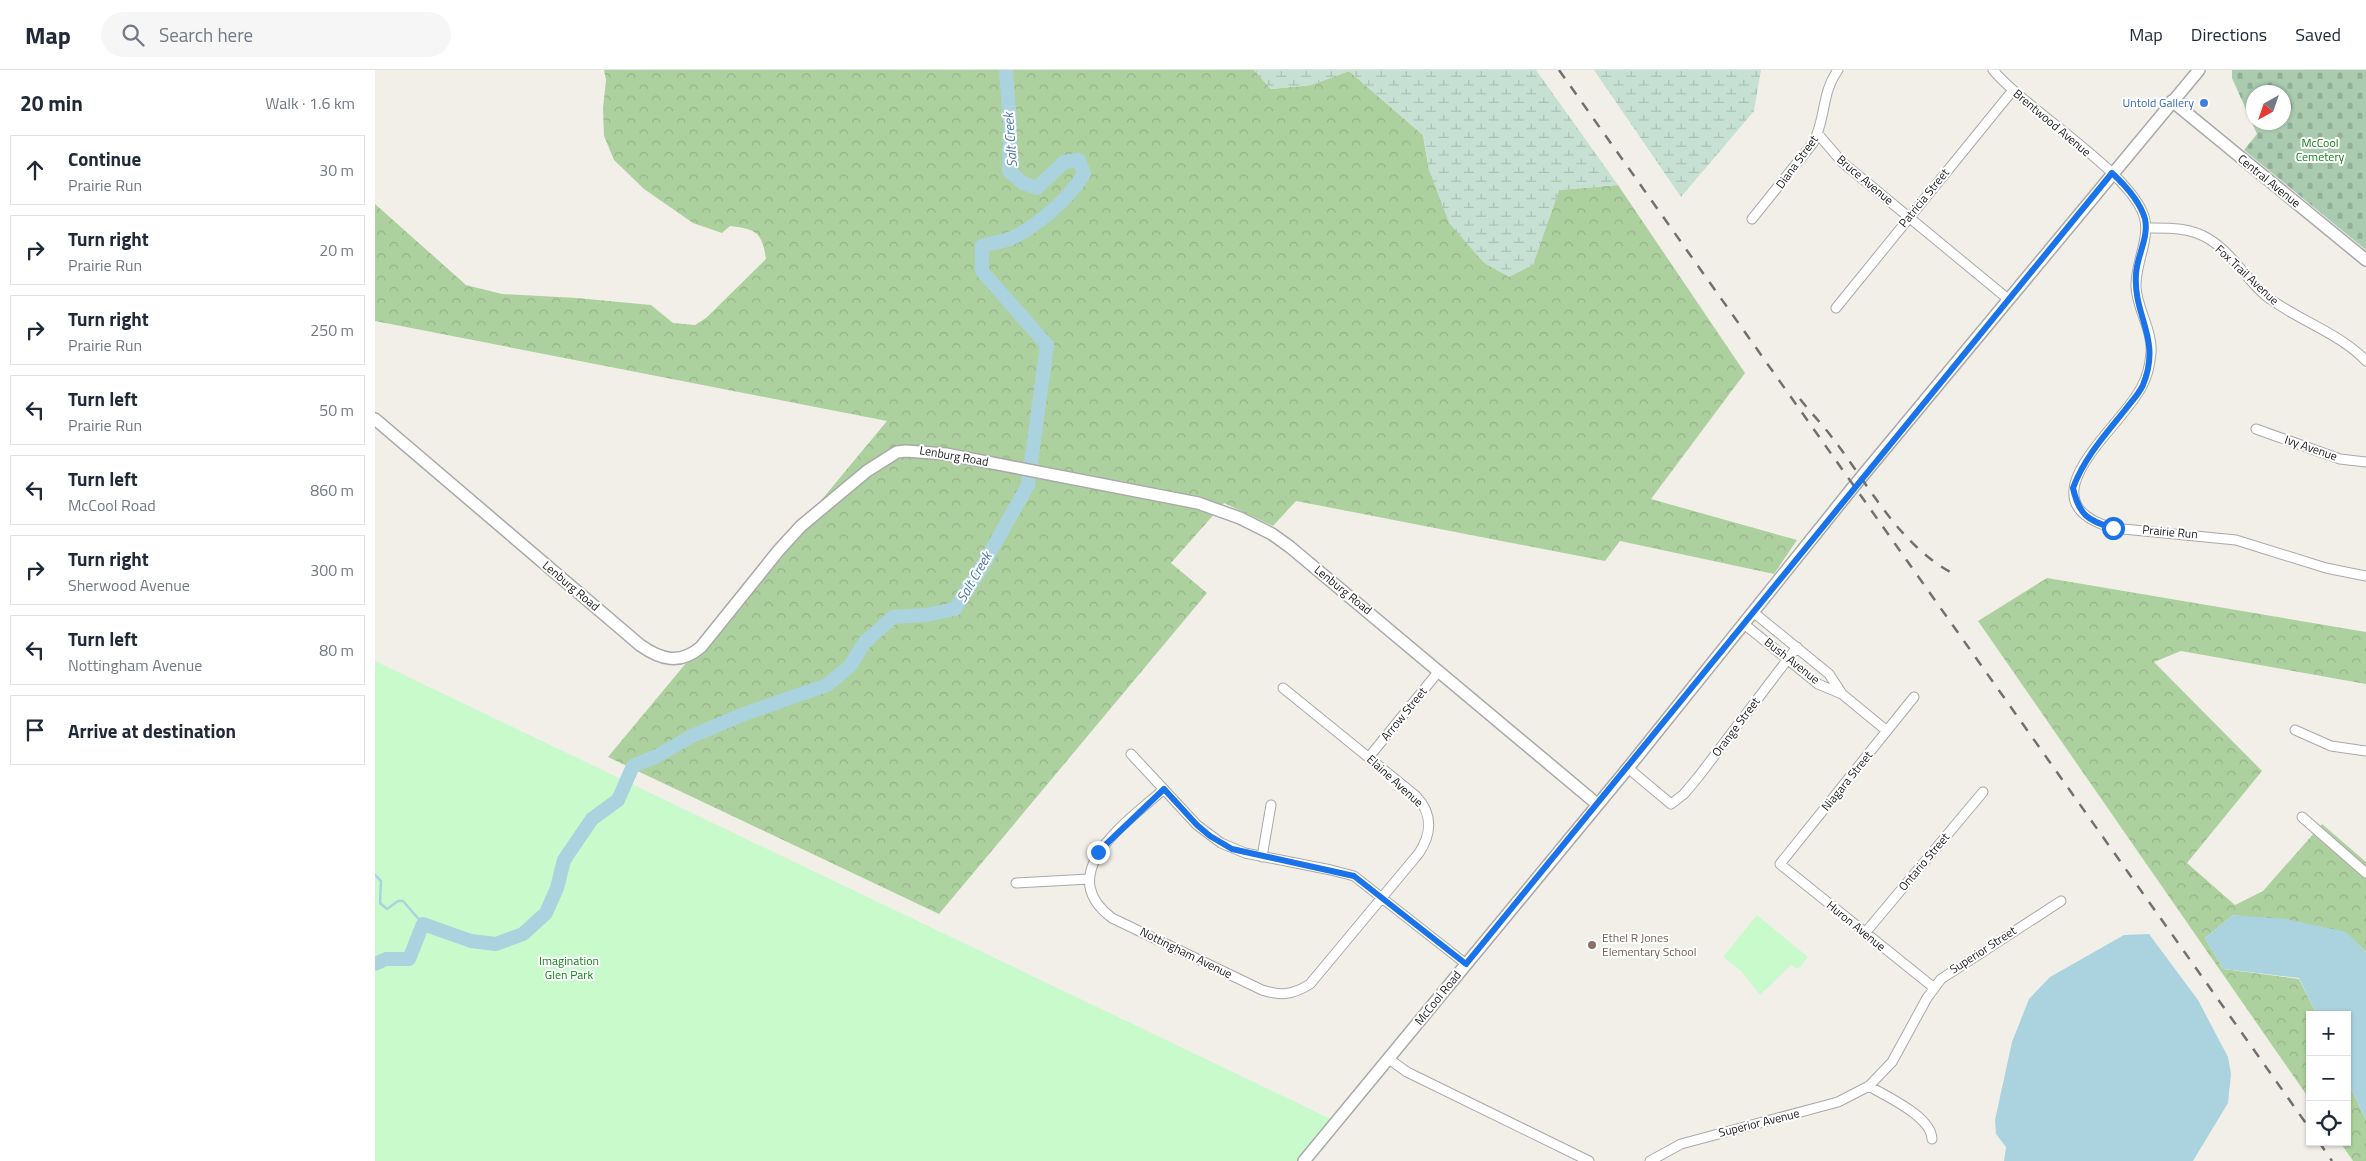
<!DOCTYPE html>
<html lang="en">
<head>
<meta charset="utf-8">
<style>
  :root { --surface:#fff; --page:#f6f6f7; --text:#1f2937; --muted:#747a83; --line:#e0e1e3 }
  body { margin:0; font-family:"Titillium Web",sans-serif; background:var(--page); color:var(--text) }
  .controls { position:absolute; right:15px; bottom:15px; display:grid; overflow:hidden; border-radius:0px; box-shadow:0 1px 4px #0004 }
  .controls button { width:45px; height:45px; display:grid; place-items:center; padding:0; border:0; border-bottom:1px solid var(--line); background:var(--surface); color:var(--text); font:25px sans-serif }
  .compass { position:absolute; left:1871px; top:15px; width:45px; height:45px; border-radius:50%; background:var(--surface); box-shadow:0 1px 4px #0004; rotate:220deg }
  .stop { position:absolute; width:15px; height:15px; margin:-11px; border:4px solid #1a73e8; border-radius:50%; background:#fff }
  .stop.end { background:#1a73e8; border-color:#fff; box-shadow:0 1px 5px #0008 }
  .list { margin:0; padding:0; list-style:none }
  h2 { display:flex; justify-content:space-between; align-items:center; height:65px; margin:0; padding:0 20px; font-size:21px }
  h2 small { font-size:16px; font-weight:400; color:var(--muted) }
  .list li { display:grid; grid-template-columns:32px 1fr auto; gap:15px; align-items:center; box-sizing:border-box; height:70px; margin:0 10px 10px; padding:0 10px; border:1px solid var(--line); border-radius:0px }
  .list b { display:block; font-size:19px; white-space:nowrap }
  .list p { margin:0; font-size:16px; white-space:nowrap; color:var(--muted) }
  .list em { font-size:16px; font-style:normal; color:var(--muted) }
  .icon { flex:none; width:28px; height:28px; fill:none; stroke:currentColor; stroke-width:2; stroke-linecap:round; stroke-linejoin:round }
  .map { position:relative; flex:none; width:1991px; height:1091px; overflow:hidden }
  header { display:flex; align-items:center; gap:30px; box-sizing:border-box; height:70px; padding:0 25px; background:var(--surface); border-bottom:1px solid var(--line) }
  header strong { font-size:24px }
  nav { display:flex; gap:28px; margin-inline-start:auto; font-size:18px }
  .search { width:350px; height:45px; background:var(--page); display:flex; align-items:center; gap:12px; box-sizing:border-box; padding:0 18px; border-radius:28px; color:var(--muted); font-size:19px }
  main { display:flex }
  aside { flex:1; background:var(--surface) }
  .map>svg:first-child { display:block }
</style>
</head>
<body>
<header>
<strong>Map</strong>
<div class="search"><svg class="icon" aria-label="search" viewBox="0 0 24 24"><circle cx="10" cy="10" r="6"/><path d="M15 15l6 6"/></svg>Search here</div>
<nav><a>Map</a><a>Directions</a><a>Saved</a></nav>
</header>
<main>
<aside>
<h2>20 min<small>Walk · 1.6 km</small></h2>
<ul class="list">
<li><svg class="icon" aria-label="ahead" viewBox="0 0 24 24"><path d="M12 20V5M6 11l6-6 6 6"/></svg><div><b>Continue</b><p>Prairie Run</p></div><em>30 m</em></li>
<li><svg class="icon" aria-label="right" viewBox="0 0 24 24"><path d="M7 20v-9h11M14 6l5 5-5 5"/></svg><div><b>Turn right</b><p>Prairie Run</p></div><em>20 m</em></li>
<li><svg class="icon" aria-label="right" viewBox="0 0 24 24"><path d="M7 20v-9h11M14 6l5 5-5 5"/></svg><div><b>Turn right</b><p>Prairie Run</p></div><em>250 m</em></li>
<li><svg class="icon" aria-label="left" viewBox="0 0 24 24"><path d="M17 20v-9H6M10 6l-5 5 5 5"/></svg><div><b>Turn left</b><p>Prairie Run</p></div><em>50 m</em></li>
<li><svg class="icon" aria-label="left" viewBox="0 0 24 24"><path d="M17 20v-9H6M10 6l-5 5 5 5"/></svg><div><b>Turn left</b><p>McCool Road</p></div><em>860 m</em></li>
<li><svg class="icon" aria-label="right" viewBox="0 0 24 24"><path d="M7 20v-9h11M14 6l5 5-5 5"/></svg><div><b>Turn right</b><p>Sherwood Avenue</p></div><em>300 m</em></li>
<li><svg class="icon" aria-label="left" viewBox="0 0 24 24"><path d="M17 20v-9H6M10 6l-5 5 5 5"/></svg><div><b>Turn left</b><p>Nottingham Avenue</p></div><em>80 m</em></li>
<li><svg class="icon" aria-label="arrive" viewBox="0 0 24 24"><path d="M6 21V4h12l-3 4 3 4H6"/></svg><div><b>Arrive at destination</b></div></li>
</ul>
</aside>
<div class="map">
<svg width="1991" height="1091" viewBox="0 0 1991 1091">
  <defs>
    <pattern id="forest-crowns" width="20" height="18" patternUnits="userSpaceOnUse" patternTransform="scale(1.25)"><rect width="20" height="18" fill="#add19e"/><path d="M2 6a3 3 0 1 1 6 0M12 15a3 3 0 1 1 6 0" fill="none" stroke="#95b388"/></pattern>
    <pattern id="wetland-marsh" width="20" height="14" patternUnits="userSpaceOnUse" patternTransform="scale(1.25)"><rect width="20" height="14" fill="#c6e0d4"/><path d="M1 5h8M5 5V1M11 12h8M15 12V8" fill="none" stroke="#aac0b6"/></pattern>
    <pattern id="cemetery-stones" width="16" height="16" patternUnits="userSpaceOnUse" patternTransform="scale(1.25)"><rect width="16" height="16" fill="#aacbaf"/><path d="M2 7V4a2 2 0 0 1 4 0v3zM10 15v-3a2 2 0 0 1 4 0v3z" fill="#92ae96"/></pattern>
  </defs>
  <rect width="100%" height="100%" fill="#f2efe9"/>
  <!-- forest -->
  <path fill="url(#forest-crowns)" d="M229,0H879L896,19L936,15L974,1L1048,65L1054,100L1158,194L1184,120L1243,115L1370,303L1276,429L1422,470L1399,504L1245,471L1230,491L921,431L898,456L849,433L796,493L832,523L564,844L233,687L512,351L0,251V134L91,215L127,224L202,228L276,235L298,253L320,255L331,248L391,189C387,162 381,159 355,156L347,163L318,153L269,119L239,90L229,66L228,38L231,10Z
    M1672,508L1991,562V614L1806,581L1779,592L1887,701L1812,793L1860,835L1888,821L1947,754L1991,792V882L1970,862L1858,845L1830,868L1848,899L1924,909L1942,945H1935V1030L1603,551Z
    M1972,1010L1991,1050V1091H1978L1965,1072H1972Z"/>
  <!-- wetland -->
  <path fill="url(#wetland-marsh)" d="M879,0H1161L1243,115L1184,120L1158,195L1134,207L1109,193L1074,153L1054,100L1048,65L974,1L936,15L896,19Z
    M1219,0H1386L1379,41L1306,127Z"/>
  <!-- cemetery -->
  <path fill="url(#cemetery-stones)" fill-rule="evenodd" d="M1857,0H1991V180L1869,80L1882,64L1857,8ZM1878,22H1908V52H1878Z"/>
  <!-- park -->
  <path fill="#c8facc" d="M0,591L960,1051L926,1091H0Z
    M1382,845L1433,887L1423,899L1416,895L1385,925L1366,901L1348,887Z"/>
  <!-- water -->
  <path fill="#aad3df" d="M1858,845L1911,849L1971,862L1991,882V1050L1972,1010V945H1942L1924,908L1848,899L1830,868Z
    M1774,864L1823,930L1853,987L1856,1004L1853,1033L1818,1091H1629L1631,1077L1621,1064L1620,1050L1637,972L1654,929L1675,907L1749,865Z"/>
  <g fill="none" stroke-linecap="round" stroke-linejoin="round">
    <!-- stream -->
    <path stroke="#aad3df" stroke-width="2.5" d="M0,805L6,811L5,833L12,839L23,831H28L48,854"/>
    <!-- river -->
    <path stroke="#aad3df" stroke-width="14" d="M0,894L11,889H34L48,854L96,871L121,874L148,864L171,843L182,818L189,790L217,749L243,730L258,696L282,686L317,666L369,644L452,615L475,596L490,572L518,547L551,545L580,539L608,495L653,415L672,275L607,201V176C616,173 628,172 637,168C664,155 693,129 709,104L704,90L689,92L662,118L648,113L634,101L635,54L631,0"/>
    <!-- minor casing -->
    <g stroke="#a9a9a9" stroke-width="11">
      <path id="minor" d="M1618,0C1651,40 1761,105 1770,150C1774,172 1760,194 1761,217C1762,239 1778,261 1776,283C1775,294 1772,307 1767,316C1748,357 1643,431 1738,458L1861,470L1951,498L1991,506
        M1443,64L1467,92L1633,229
        M1377,149L1438,73C1451,50 1446,23 1463,0
        M1771,158C1793,158 1814,157 1834,169C1857,183 1871,209 1891,226C1922,250 1965,263 1991,291
        M1461,238L1638,20
        M1881,359L1965,389L1991,392
        M1378,542L1454,604L1467,624L1512,661
        M1369,554L1443,614L1467,624
        M1539,627L1405,794L1558,917
        M1920,660L1956,676L1991,681
        M756,684L822,755L846,773L870,783L956,800L979,806L1091,894
        M994,687L1064,601
        M1253,698L1296,734L1309,724L1324,706L1422,577
        M789,719C755,750 676,802 737,848L887,920C905,926 918,925 935,914L1044,783C1057,763 1058,744 1041,726L908,618
        M1927,747L1991,803
        M887,787L896,735
        M641,813L714,809
        M1490,863L1608,722
        M1014,989L1032,1002L1214,1091
        M1494,1016C1512,1027 1556,1046 1557,1069
        M1275,1091L1306,1074L1463,1032L1494,1016L1517,992L1552,928L1566,909L1686,831"/>
    </g>
    <!-- tertiary casing -->
    <g stroke="#a9a9a9" stroke-width="14">
      <path id="tertiary" d="M1797,31L1991,190
        M0,349L265,575C286,590 305,595 326,577L404,480L426,456L492,401L522,382L531,381L571,384L823,433L865,448L897,464L915,477L1222,734
        M929,1091L1253,698L1479,416L1824,0"/>
    </g>
    <!-- minor -->
    <use href="#minor" stroke="#fff" stroke-width="9"/>
    <!-- tertiary -->
    <use href="#tertiary" stroke="#fff" stroke-width="11"/>
    <!-- rail -->
    <path stroke="#707070" stroke-width="2.5" stroke-dasharray="10 10" stroke-linecap="butt" d="M1184,0L1935,1059
      M1425,329C1436,343 1449,356 1459,370C1496,418 1525,477 1581,505
      M1944,1072L1957,1091"/>
  </g>
  <g fill="none" stroke-linecap="round" stroke-linejoin="round">
    <!-- route -->
    <path stroke="#1a73e8" stroke-width="6" d="M723,782L789,719L822,755L835,766L857,779L979,806L1091,894L1737,103C1751,116 1765,131 1770,149C1774,168 1762,185 1761,204C1758,247 1787,268 1768,315C1764,324 1756,332 1750,340C1730,365 1709,388 1698,418C1704,445 1713,451 1738,458"/>
  </g>
  <!-- markers -->
  <circle fill="#3f7fe0" stroke="#fff" stroke-width="2" cx="1829" cy="33" r="5"/>
  <circle fill="#8d6e63" stroke="#fff" stroke-width="2" cx="1217" cy="875" r="5"/>
  <g text-anchor="middle" stroke-width="4" stroke-linejoin="round" paint-order="stroke">
    <!-- shop labels -->
    <g font-size="12" fill="#366cbe" stroke="#fff" text-anchor="end">
      <text x="1819" y="37">Untold Gallery</text>
    </g>
    <!-- street labels -->
    <g font-size="12" fill="#222" stroke="#fff">
      <text transform="translate(1677 53) rotate(40)" y="4">Brentwood Avenue</text>
      <text transform="translate(1422 92) rotate(-54)" y="4">Diana Street</text>
      <text transform="translate(1490 110) rotate(40)" y="4">Bruce Avenue</text>
      <text transform="translate(1894 111) rotate(39)" y="4">Central Avenue</text>
      <text transform="translate(1549 128) rotate(-51)" y="4">Patricia Street</text>
      <text transform="translate(1872 205) rotate(43)" y="4">Fox Trail Avenue</text>
      <text transform="translate(1936 378) rotate(19)" y="4">Ivy Avenue</text>
      <text transform="translate(579 386) rotate(10)" y="4">Lenburg Road</text>
      <text transform="translate(1795 462) rotate(5)" y="4">Prairie Run</text>
      <text transform="translate(196 516) rotate(40)" y="4">Lenburg Road</text>
      <text transform="translate(968 520) rotate(39)" y="4">Lenburg Road</text>
      <text transform="translate(1417 591) rotate(38)" y="4">Bush Avenue</text>
      <text transform="translate(1029 644) rotate(-51)" y="4">Arrow Street</text>
      <text transform="translate(1361 657) rotate(-53)" y="4">Orange Street</text>
      <text transform="translate(1020 711) rotate(42)" y="4">Elaine Avenue</text>
      <text transform="translate(1472 711) rotate(-51)" y="4">Niagara Street</text>
      <text transform="translate(1549 792) rotate(-50)" y="4">Ontario Street</text>
      <text transform="translate(1481 856) rotate(39)" y="4">Huron Avenue</text>
      <text transform="translate(1608 880) rotate(-33)" y="4">Superior Street</text>
      <text transform="translate(811 883) rotate(26)" y="4">Nottingham Avenue</text>
      <text transform="translate(1063 928) rotate(-51)" y="4">McCool Road</text>
      <text transform="translate(1384 1053) rotate(-14)" y="4">Superior Avenue</text>
    </g>
    <!-- park labels -->
    <g font-size="12" fill="#0c8416" stroke="#fff">
      <text x="1945" y="77">McCool<tspan x="1945" dy="14">Cemetery</tspan></text>
      <text x="194" y="895">Imagination<tspan x="194" dy="14">Glen Park</tspan></text>
    </g>
    <!-- education labels -->
    <g font-size="12" fill="#785e54" stroke="#fff" text-anchor="start">
      <text x="1227" y="872">Ethel R Jones<tspan x="1227" dy="14">Elementary School</tspan></text>
    </g>
    <!-- water labels -->
    <g font-size="14" font-style="italic" fill="#4a7aab" stroke="#fff">
      <text transform="translate(635 70) rotate(-94)" y="5">Salt Creek</text>
      <text transform="translate(599 507) rotate(-60)" y="5">Salt Creek</text>
    </g>
  </g>
</svg>
<div class="controls">
<button>+</button>
<button>−</button>
<button><svg class="icon" aria-label="locate" viewBox="0 0 24 24"><circle cx="12" cy="12" r="6"/><path d="M12 2v4M12 18v4M2 12h4M18 12h4"/></svg></button>
</div>
<svg class="compass" viewBox="-18 -18 36 36"><path d="M0-13l5 13h-10z" fill="#e53935"/><path d="M0 13l5-13h-10z" fill="#747a83"/></svg>
<div class="stop" style="left:1738px;top:458px"></div>
<div class="stop end" style="left:723px;top:782px"></div>
</div>
</main>
</body>
</html>
